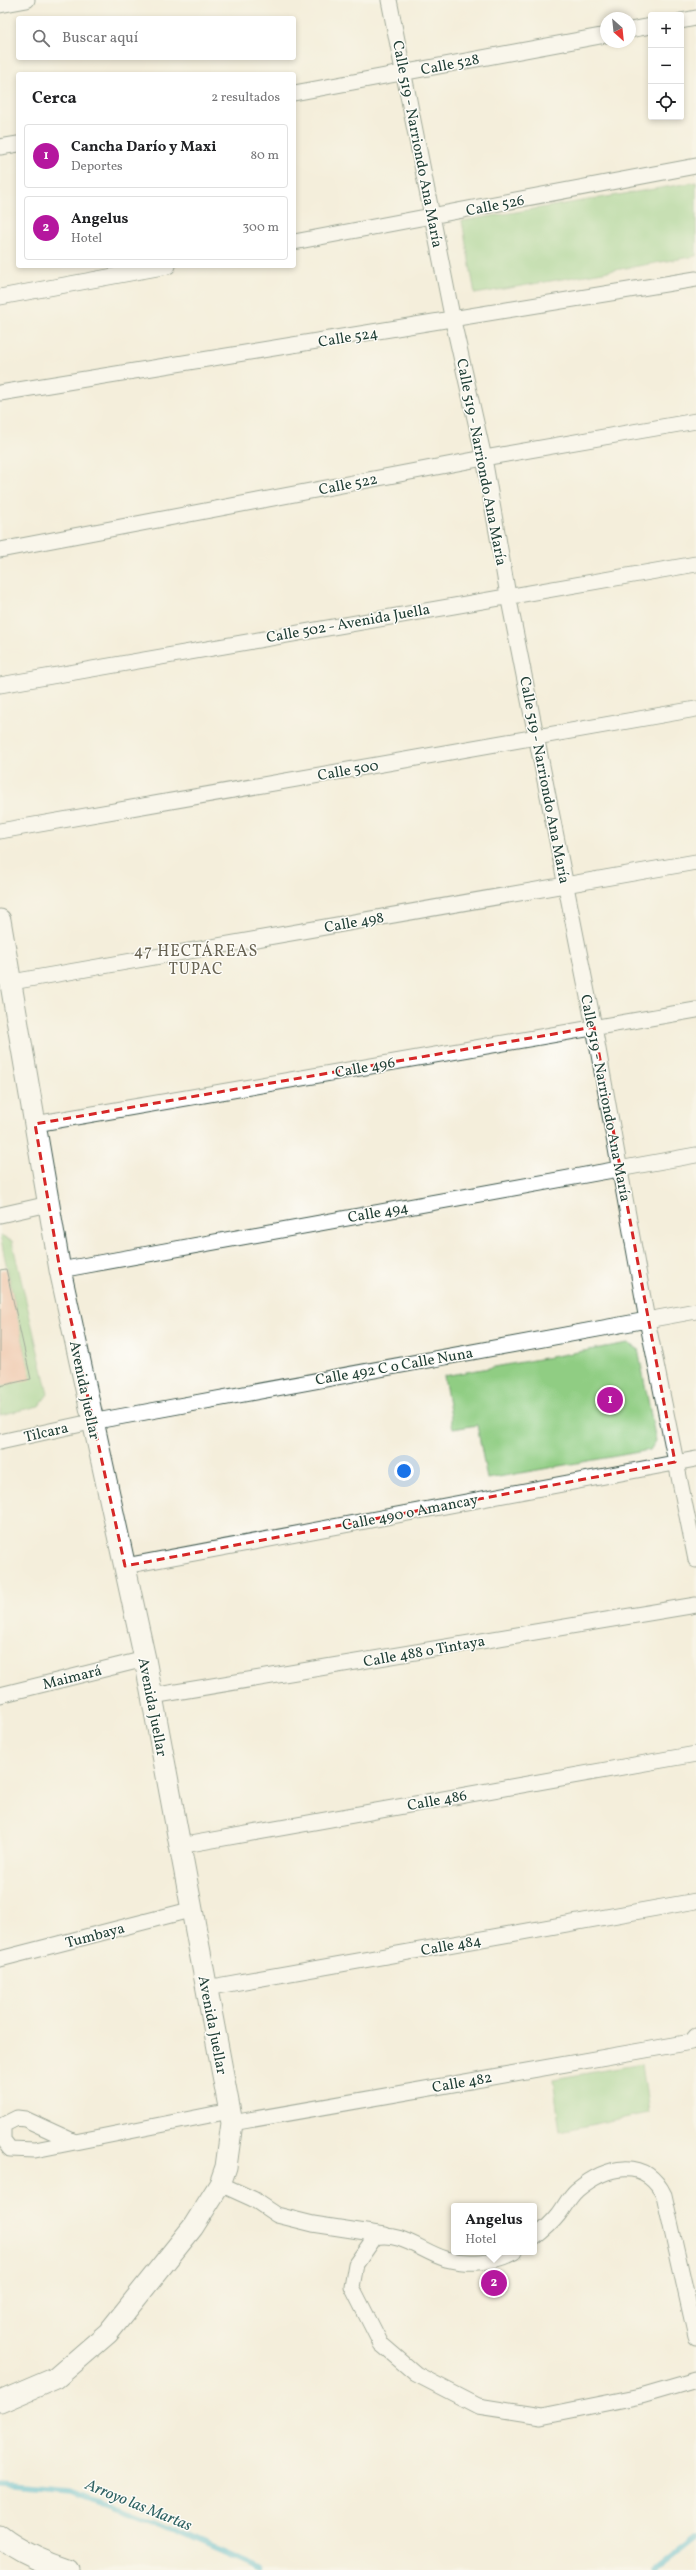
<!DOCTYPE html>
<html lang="es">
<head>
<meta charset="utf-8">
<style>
  :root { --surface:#fff; --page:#f2f2f2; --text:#202124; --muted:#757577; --line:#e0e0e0; --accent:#b5179e }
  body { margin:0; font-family:Vollkorn,serif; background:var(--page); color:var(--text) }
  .controls { position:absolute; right:12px; top:12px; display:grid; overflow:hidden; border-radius:4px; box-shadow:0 2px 6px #0003 }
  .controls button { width:36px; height:36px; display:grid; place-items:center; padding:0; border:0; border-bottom:1px solid var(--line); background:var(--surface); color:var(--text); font:20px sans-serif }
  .compass { position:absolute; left:600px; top:12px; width:36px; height:36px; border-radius:50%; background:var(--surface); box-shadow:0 2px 6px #0003; rotate:153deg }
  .you { position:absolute; left:404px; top:1471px; width:14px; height:14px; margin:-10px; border:3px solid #fff; border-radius:50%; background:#1a73e8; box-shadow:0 0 0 6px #1a73e833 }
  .badge { display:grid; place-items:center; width:26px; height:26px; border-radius:50%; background:var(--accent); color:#fff; font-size:13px; font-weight:700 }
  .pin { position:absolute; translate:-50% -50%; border:2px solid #fff; box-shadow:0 1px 4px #0006 }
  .popup { position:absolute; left:451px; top:2203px; width:86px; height:52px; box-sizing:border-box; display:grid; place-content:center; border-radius:4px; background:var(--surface); filter:drop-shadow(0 1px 3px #0005); font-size:13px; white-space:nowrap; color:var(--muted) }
  .popup b { font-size:15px; color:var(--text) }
  .popup::after { content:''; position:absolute; left:50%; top:100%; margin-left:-8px; border:8px solid transparent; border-top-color:var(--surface) }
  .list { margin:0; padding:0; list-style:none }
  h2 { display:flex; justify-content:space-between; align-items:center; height:52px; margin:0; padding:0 16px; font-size:17px }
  h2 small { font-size:13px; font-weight:400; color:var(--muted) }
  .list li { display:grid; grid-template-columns:26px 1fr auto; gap:12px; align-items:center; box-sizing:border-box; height:64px; margin:0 8px 8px; padding:0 8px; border:1px solid var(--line); border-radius:4px }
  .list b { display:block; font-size:15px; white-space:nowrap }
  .list p { margin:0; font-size:13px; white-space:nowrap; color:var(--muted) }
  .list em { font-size:13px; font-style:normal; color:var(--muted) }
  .icon { flex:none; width:22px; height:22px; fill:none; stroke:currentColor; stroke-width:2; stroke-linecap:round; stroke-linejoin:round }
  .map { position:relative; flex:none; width:696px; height:2570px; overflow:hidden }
  .search { position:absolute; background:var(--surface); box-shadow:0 2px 6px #0003; left:16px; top:16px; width:280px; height:44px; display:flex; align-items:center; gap:10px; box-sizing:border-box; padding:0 14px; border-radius:4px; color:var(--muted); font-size:15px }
  .panel { position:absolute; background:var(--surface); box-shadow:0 2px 6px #0003; left:16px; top:72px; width:280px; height:196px; border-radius:4px }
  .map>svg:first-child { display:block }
</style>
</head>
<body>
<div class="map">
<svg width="696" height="2570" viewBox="0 0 696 2570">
  <rect width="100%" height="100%" fill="#fdfcf7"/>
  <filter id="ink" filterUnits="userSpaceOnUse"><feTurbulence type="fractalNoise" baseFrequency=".025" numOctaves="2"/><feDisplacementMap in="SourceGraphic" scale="8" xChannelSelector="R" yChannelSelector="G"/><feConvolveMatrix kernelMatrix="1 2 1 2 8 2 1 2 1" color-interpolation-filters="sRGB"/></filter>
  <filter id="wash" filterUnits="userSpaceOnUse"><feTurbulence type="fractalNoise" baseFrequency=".012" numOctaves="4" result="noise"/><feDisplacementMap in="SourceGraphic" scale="16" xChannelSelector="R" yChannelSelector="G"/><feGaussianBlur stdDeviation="0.9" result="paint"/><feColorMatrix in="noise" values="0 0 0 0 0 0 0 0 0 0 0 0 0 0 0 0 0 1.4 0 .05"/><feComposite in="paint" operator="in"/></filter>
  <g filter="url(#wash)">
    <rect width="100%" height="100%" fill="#f4eedb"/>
    <!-- green -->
    <path fill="#90cd83" stroke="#58855c" d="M696,182V256L475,294L462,221Z
      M0,1236L12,1241L48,1394L39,1406L0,1415V1386L31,1378Z
      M628,1343L638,1349L656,1441L650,1450L487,1479L477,1425L453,1429L444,1376Z
      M642,2064L649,2113L560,2131L553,2079Z"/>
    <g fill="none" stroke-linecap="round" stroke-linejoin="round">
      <!-- stream -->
      <path stroke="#53bad1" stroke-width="5.5" d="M0,2485L70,2491L153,2522L262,2570
        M652,2570L696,2535"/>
    </g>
    <g id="blocks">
      <!-- building -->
      <path fill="#eea88b" d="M6,1269L31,1379L0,1386V1270Z"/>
    </g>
  </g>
  <g filter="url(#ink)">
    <use href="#blocks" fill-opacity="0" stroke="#3f584d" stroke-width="1"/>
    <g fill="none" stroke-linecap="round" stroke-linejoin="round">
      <!-- street casing -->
      <g stroke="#3f584d" stroke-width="17">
        <path id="street" d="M389,0L453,321L484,458L508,595L594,1027L647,1320L696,1560
          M0,5L27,0
          M681,21L696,18
          M630,30L651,26
          M294,93L606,35
          M0,147L18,144
          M294,242L696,166
          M0,297L168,266
          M0,393L696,279
          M0,550L484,458L696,421
          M0,685L696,564
          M0,831L696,709
          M3,978L12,982L696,862
          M35,1124L696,1010
          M0,1215L49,1204
          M60,1270L696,1155
          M0,1442L91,1422L696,1311
          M125,1566L696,1459
          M0,1695L145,1659
          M152,1696L696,1605
          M179,1846L696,1754
          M0,1959L190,1910
          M206,1988L696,1901
          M232,2123L691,2042L696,2036
          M75,2142L25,2119L17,2118L3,2125V2140L10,2149L35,2150L230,2111
          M220,2184L253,2199L277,2215L313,2224L385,2235
          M534,2238C543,2231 552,2223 559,2214C565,2206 569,2197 577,2190C606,2166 645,2156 664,2195L696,2337
          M515,2252C495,2263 468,2265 446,2259C422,2252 401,2231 375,2237L356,2264L352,2287L381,2344L416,2374L478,2406L542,2416L641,2396L696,2380"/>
      </g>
      <!-- secondary casing -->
      <g stroke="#3f584d" stroke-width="23">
        <path id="secondary" d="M0,920L60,1270L145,1659L232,2123L226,2167L220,2184L193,2227L108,2333L56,2378L0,2402
          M0,2536C20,2552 44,2562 68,2570"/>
      </g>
      <!-- street -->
      <use href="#street" stroke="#fff" stroke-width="15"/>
      <!-- secondary -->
      <use href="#secondary" stroke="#fff" stroke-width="21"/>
    </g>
  </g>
  <!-- marked area -->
  <path d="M0 0H696V2570H0ZM594,1027L675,1462L125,1566L60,1270L35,1124Z" fill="#f4eedb" fill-opacity=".55" fill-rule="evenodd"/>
  <path fill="none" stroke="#d62828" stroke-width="3" stroke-dasharray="8 5" stroke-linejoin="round" d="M594,1027L675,1462L125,1566L60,1270L35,1124Z"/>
  <g text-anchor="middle" stroke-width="3" stroke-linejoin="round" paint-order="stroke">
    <!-- street labels -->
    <g font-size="15" fill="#1f3d34" stroke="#fdfcf7">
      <text transform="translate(450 64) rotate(-11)" y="5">Calle 528</text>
      <text transform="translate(418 144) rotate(79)" y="5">Calle 519 - Narriondo Ana María</text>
      <text transform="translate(495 205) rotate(-11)" y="5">Calle 526</text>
      <text transform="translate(348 337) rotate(-9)" y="5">Calle 524</text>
      <text transform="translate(482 462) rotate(79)" y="5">Calle 519 - Narriondo Ana María</text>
      <text transform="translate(348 484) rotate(-11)" y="5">Calle 522</text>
      <text transform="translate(348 623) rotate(-10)" y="5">Calle 502 - Avenida Juella</text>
      <text transform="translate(348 770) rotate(-10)" y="5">Calle 500</text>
      <text transform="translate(545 780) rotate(79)" y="5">Calle 519 - Narriondo Ana María</text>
      <text transform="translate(354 922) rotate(-10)" y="5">Calle 498</text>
      <text transform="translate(365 1067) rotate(-10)" y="5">Calle 496</text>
      <text transform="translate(606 1098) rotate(79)" y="5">Calle 519 - Narriondo Ana María</text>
      <text transform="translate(378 1212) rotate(-10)" y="5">Calle 494</text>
      <text transform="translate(394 1366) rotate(-10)" y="5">Calle 492 C o Calle Nuna</text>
      <text transform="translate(85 1390) rotate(78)" y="5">Avenida Juellar</text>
      <text transform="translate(46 1432) rotate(-13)" y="5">Tilcara</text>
      <text transform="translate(410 1512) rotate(-11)" y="5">Calle 490 o Amancay</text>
      <text transform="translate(424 1651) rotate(-10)" y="5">Calle 488 o Tintaya</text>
      <text transform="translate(72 1677) rotate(-14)" y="5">Maimará</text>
      <text transform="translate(153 1707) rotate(79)" y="5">Avenida Juellar</text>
      <text transform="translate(437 1800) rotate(-10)" y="5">Calle 486</text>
      <text transform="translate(95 1935) rotate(-15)" y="5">Tumbaya</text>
      <text transform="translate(451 1945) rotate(-10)" y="5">Calle 484</text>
      <text transform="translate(213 2025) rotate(79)" y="5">Avenida Juellar</text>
      <text transform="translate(462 2082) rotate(-10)" y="5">Calle 482</text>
    </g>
    <!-- neighbourhood labels -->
    <g font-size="16" letter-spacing="1" fill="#676252" stroke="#fdfcf7">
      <text x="196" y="956">47 HECTÁREAS<tspan x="196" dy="18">TUPAC</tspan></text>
    </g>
    <!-- water labels -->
    <g font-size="16" font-style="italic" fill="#2f6263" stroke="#fdfcf7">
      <text transform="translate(139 2504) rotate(22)" y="6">Arroyo las Martas</text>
    </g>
  </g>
</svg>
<div class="controls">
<button>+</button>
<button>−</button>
<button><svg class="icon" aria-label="locate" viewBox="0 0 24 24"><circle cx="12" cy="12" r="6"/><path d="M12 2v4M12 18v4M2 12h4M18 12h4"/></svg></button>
</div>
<svg class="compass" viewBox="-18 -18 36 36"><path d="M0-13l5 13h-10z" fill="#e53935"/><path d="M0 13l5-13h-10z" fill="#757577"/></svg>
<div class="you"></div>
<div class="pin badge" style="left:610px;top:1400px">1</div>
<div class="pin badge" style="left:494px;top:2283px">2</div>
<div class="popup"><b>Angelus</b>Hotel</div>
<div class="search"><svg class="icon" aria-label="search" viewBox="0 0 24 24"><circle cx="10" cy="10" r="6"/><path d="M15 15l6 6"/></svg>Buscar aquí</div>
<section class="panel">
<h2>Cerca<small>2 resultados</small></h2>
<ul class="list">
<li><span class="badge">1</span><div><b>Cancha Darío y Maxi</b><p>Deportes</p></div><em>80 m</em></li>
<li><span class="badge">2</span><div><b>Angelus</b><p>Hotel</p></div><em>300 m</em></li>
</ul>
</section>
</div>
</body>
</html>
